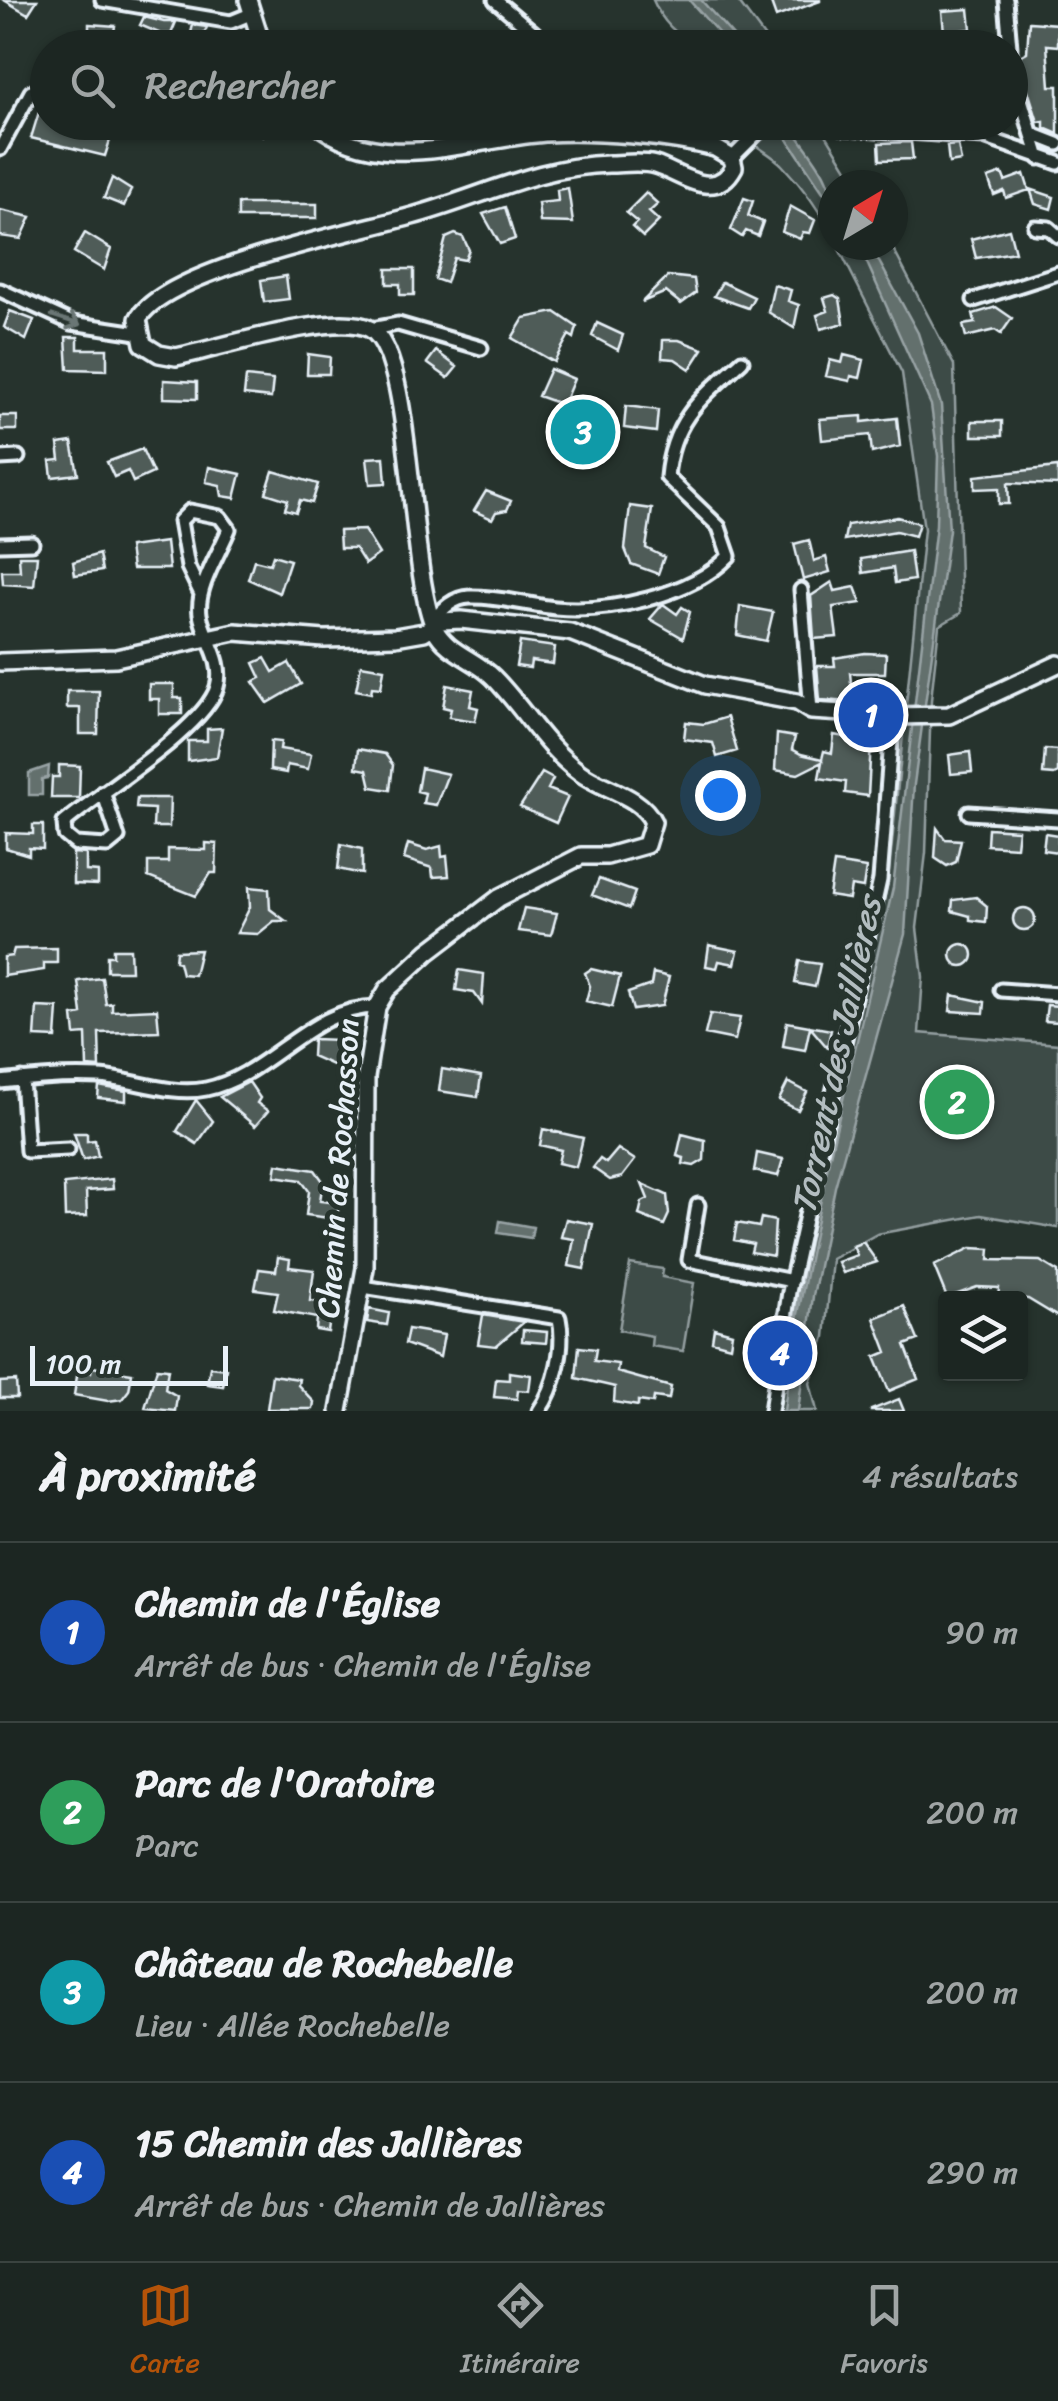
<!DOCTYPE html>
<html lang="fr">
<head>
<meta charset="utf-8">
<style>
  :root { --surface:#1c2622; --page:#29322f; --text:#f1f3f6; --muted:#a0a5a5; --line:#3a4340; --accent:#b45309 }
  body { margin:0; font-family:Sriracha,sans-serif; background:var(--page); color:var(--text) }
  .controls { position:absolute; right:30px; bottom:30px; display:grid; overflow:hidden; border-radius:10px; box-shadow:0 2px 8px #0004 }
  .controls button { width:90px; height:90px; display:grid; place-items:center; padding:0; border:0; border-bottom:2px solid var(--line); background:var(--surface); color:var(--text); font:50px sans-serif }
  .compass { position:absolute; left:818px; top:170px; width:90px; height:90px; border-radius:50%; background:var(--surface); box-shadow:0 2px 8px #0004; rotate:38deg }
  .scale { position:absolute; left:30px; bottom:25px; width:198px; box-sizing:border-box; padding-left:10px; border:5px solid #e8f1f8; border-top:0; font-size:28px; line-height:35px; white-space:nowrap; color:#e8f1f8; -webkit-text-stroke:8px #26332d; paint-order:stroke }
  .you { position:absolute; left:720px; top:795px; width:35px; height:35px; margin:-25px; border:8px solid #fff; border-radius:50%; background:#1a73e8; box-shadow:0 0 0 15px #1a73e833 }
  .badge { display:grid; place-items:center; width:65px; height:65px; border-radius:50%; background:var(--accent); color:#fff; font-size:32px; font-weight:700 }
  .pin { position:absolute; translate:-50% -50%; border:5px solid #fff; box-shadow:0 2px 10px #0006 }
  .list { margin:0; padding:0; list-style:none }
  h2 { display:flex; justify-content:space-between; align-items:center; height:130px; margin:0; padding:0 40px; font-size:42px }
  h2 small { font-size:32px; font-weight:400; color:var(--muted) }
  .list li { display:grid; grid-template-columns:65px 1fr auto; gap:30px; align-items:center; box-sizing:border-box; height:180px; padding:0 40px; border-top:2px solid var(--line) }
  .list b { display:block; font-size:38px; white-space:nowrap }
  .list p { margin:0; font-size:32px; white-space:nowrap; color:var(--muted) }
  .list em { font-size:32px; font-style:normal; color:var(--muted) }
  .icon { flex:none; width:55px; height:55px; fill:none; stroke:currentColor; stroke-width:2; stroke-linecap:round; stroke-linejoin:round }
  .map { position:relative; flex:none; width:1058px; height:1411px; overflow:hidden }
  .search { position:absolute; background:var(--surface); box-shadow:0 2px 8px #0004; left:30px; right:30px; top:30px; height:110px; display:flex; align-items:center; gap:25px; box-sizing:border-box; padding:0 35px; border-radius:55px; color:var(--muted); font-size:38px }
  .sheet { height:850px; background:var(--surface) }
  nav { display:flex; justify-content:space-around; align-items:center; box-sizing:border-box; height:140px; border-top:2px solid var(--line); background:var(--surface); font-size:28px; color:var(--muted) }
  nav a { display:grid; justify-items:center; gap:5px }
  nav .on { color:var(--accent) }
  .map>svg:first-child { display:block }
</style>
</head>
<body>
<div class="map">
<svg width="1058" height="1411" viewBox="0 0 1058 1411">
  <rect width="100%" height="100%" fill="#26332d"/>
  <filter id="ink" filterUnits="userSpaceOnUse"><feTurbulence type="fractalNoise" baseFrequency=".01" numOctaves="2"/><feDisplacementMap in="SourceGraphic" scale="20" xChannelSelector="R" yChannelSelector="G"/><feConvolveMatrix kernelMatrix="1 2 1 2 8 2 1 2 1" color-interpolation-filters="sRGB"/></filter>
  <g filter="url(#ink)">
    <!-- green -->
    <path fill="#3e4b47" stroke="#939ea0" stroke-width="2.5" d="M653,0H737L772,47C721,47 677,56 653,0Z
      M735,123H819L857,185H833V236C820,210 802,186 782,165C768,150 742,142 735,123Z
      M837,245H891L954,365L961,613L939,626L931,700L926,853L917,928L923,977L919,1033L1058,1044V1228L981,1215L877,1234L832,1259L825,1337L810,1383L817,1411H778L822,1173L888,882L924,529L902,373Z
      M630,1264L663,1269L662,1277L694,1283L683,1351L651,1346L652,1336L619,1330Z"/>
    <!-- water -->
    <path fill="#636f6d" stroke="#98a3a5" stroke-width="2.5" d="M689,0H701L743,47H731Z
      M777,123H789C805,149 833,175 833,207Z
      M859,245H870L918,333L941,405L949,530L914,784L905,934L835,1187L813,1296L798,1411H784L792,1344L829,1159L893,888L936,525L938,456L931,405Z
      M49,766L48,778L42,779V795H29V773Z
      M500,1221L533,1227L531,1238L498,1233Z"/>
    <!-- building -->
    <path fill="#505c59" stroke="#e8f1f8" stroke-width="2.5" d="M4,0H37L28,14Z
      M777,0H820V1L776,17L771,3Z
      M969,9L971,29L944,32L942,11Z
      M144,17L164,22H176L171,34H161L140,25Z
      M1029,22L1058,24V46L1047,45L1050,86H1058V134L1044,128V121L1038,122L1022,71L1020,56L1027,52Z
      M89,24L115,26L113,39L89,36Z
      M193,25L207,27L199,45L189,41Z
      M39,112L48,114V122H65L111,137L105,156L31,138Z
      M254,122H282L263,136Z
      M911,142L913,159L880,160L879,143Z
      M958,145L961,161L949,163L947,146Z
      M1002,173L1005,181L1024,174L1029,190L1006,198L1004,191L994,195L988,178Z
      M112,178L131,190L124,206L104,198Z
      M568,188L573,223L540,222L538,203L558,201L557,190Z
      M1030,189L1054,197L1051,209L1035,204Z
      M646,193L658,204L649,212L659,221L643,237L632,227L637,222L626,213Z
      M744,198L753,201L748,216L763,222L758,236L746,231L742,237L731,230Z
      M238,204H317V218H238Z
      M790,206L815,220L810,233L803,232L800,239L782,232Z
      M505,207L515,239L500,244L483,214Z
      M0,210L31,217L21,239L0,236Z
      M1009,229L1015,252L976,258L971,239Z
      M85,233L111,249L104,270L74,252Z
      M455,234L463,237L469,250L465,260L454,258L446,283L435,279L446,238Z
      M387,269H414V295H400V284H387Z
      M286,276L289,299L264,302L261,280Z
      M668,276L694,279L696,293L681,304L666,292L642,302Z
      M722,282L754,297L748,308L714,296Z
      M774,285L791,290L788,301L799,305L794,328L768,312Z
      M834,295L840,299L844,323L821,329L817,315L828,311L824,298Z
      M996,307L1012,318L1001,334L995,330L966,337L963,325L975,323L973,314Z
      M10,311L34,320L26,340L4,327Z
      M555,312L577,327L574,338L569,335L554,362L512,338L524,318Z
      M597,323L623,335L618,350L592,336Z
      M66,337H78V349H107V370L68,369Z
      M663,340H679L703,349L690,369L675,359L662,358Z
      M436,351L457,367L448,378L427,363Z
      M308,354L330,357L329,374H307Z
      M844,355L864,360L860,378L851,376L850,381L826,376L830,360L842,363Z
      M550,369L574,379L563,405L538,396Z
      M246,377L273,380L271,398L244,395Z
      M164,380L197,382V399L164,398Z
      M626,406L658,410L656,432L624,428Z
      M0,416H17V430H0Z
      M862,416V422L897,418L900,446L872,453L870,435L822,440L820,419Z
      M568,417L604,422L603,446L560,443Z
      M972,421H1002V436H972Z
      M72,442L78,474L52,477L50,461L60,460L58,444Z
      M142,449L153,473L133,482L128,471L114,477L107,462Z
      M384,457L386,483L370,484L367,458Z
      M209,467L241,474L235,498L222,496L220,485L206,482Z
      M1058,467V485L1008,483L1009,504H999V488L975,489V476Z
      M273,471L318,484L312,503L300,500L296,512L285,509L288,500L266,493Z
      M486,491L511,501L507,510L496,512L492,519L474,511Z
      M630,506L652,509L646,548L664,557L658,574L631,564L625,549Z
      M897,517L919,523L915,536L896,531L844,540L847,525Z
      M364,530L379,554L365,564L355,548H340L339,531Z
      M809,540L814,561L826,557L830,572L803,580L794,544Z
      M166,542L169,569H132L129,547Z
      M910,551L914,580L895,583L893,568L863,573L861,559Z
      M99,554L102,571L75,575L73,562Z
      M273,555L290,560L279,593L248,579L254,560L270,564Z
      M19,556H37L34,586L3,584L2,571H20Z
      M832,582L835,591L855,587L861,603L833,607L837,637L814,639L811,596Z
      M663,604L677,614L682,607L690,612L683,638L650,619Z
      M740,606L773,612L766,641L737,635Z
      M520,642L555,647L553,664L531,661L530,668L516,666Z
      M865,653L886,654L885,673H850L853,702L820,700L817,666H835L834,658Z
      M265,658L273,672L289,663L301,684L268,703L253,682L261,678L254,663Z
      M361,665L384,669L381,688L372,687L371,693L356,690Z
      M149,684H174V698H182V714H159V699H149Z
      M447,685L473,690L470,706L478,708L475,721L449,717L451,709L443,707Z
      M67,691H99L98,734H80V708H67Z
      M727,717L737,751L717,757L713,743L684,739L686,722L704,724Z
      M222,728L217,757L188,761V741H207V729Z
      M777,734L795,737L792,749L801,754L822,759L824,751L832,753L834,735L871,742L868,796L845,793L846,782L819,778L822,762L798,774L775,770Z
      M271,741L281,742L280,749L311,754L308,769L287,765L286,773L270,770Z
      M358,749L385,754L393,765L390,790L371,787L367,770L356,768Z
      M1045,749L1058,750V773L1054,775L1043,774Z
      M970,752L972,772L951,774L949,755Z
      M59,765L80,766L79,798H51L52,777H59Z
      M421,768L448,774L436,805L423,803L425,793L417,791Z
      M542,773L553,779L548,789L568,797L556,823L520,807Z
      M137,798H170L169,827H153L154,809L136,808Z
      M33,825H43V849L29,848V855L6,848V833L33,834Z
      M937,828L945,839L961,840L956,862L947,866L935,858Z
      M988,828L1018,830L1016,847L987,845Z
      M1045,833L1058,835V852L1043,850Z
      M206,843L217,844L216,873H211L196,896L148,877V862H168V849L206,850Z
      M341,844L362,849V874L338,869Z
      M408,844L427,850L441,846L442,857L447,856L449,876L433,877L432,868L404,859Z
      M73,853L86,854V871L98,872V885L73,884Z
      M834,863L866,868L863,888L851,886L849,899L829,896Z
      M599,879L635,892L629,909L592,895Z
      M249,887L269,889L270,909L286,921H274L258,934L237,933L250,907Z
      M976,897L987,906L986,922L970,920V916L952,911L953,900Z
      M1013 919a11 11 0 1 1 22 0a11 11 0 1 1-22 0Z
      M524,908L557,913L551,935L518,931Z
      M951 955a11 11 0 1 1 22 0a11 11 0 1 1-22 0Z
      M709,945L738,951L735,964L719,961L717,968L706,966Z
      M57,948V963H44V970L4,976V957L12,956L14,949Z
      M113,949H130L131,971H107V956H113Z
      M200,950L194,975L182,974L179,962L175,961L176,951Z
      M799,961L820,964L815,987L795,983Z
      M591,969L620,976L612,1007L586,1001L590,986L585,973Z
      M459,970L484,974L482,1004L474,993L456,990Z
      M653,973L669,977L662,1006L633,1010L628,993L651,985Z
      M102,978L106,1004L112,1003V1011L157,1009L159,1031L99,1033L100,1068L87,1067L86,1034L75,1035L73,1016L82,1014L78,981Z
      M952,995L985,1002L984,1013L950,1011Z
      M1047,1005L1058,1006V1022L1045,1021Z
      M37,1007L58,1008L56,1038L35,1037Z
      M710,1014L740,1018L735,1040L705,1034Z
      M787,1022L831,1030L827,1047L810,1027L805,1050L783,1046Z
      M341,1029H355V1040H350V1083L339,1062L332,1065L312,1056L313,1039L340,1040Z
      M442,1069L481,1076L478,1097L439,1091Z
      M249,1082L260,1098L257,1103L268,1111L255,1126L220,1097Z
      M788,1082L807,1092L798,1110L779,1100Z
      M99,1086L126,1091V1101L98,1098Z
      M196,1100L213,1121L197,1144L177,1131Z
      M543,1129L583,1138L576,1167L558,1163L561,1150L540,1145Z
      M74,1133H87V1141L95,1140L98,1156L83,1160Z
      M682,1134L705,1140L704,1160L694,1166L683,1164L684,1158L677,1156Z
      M618,1149L635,1160L622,1177L610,1180L593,1168L600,1159L606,1163Z
      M757,1153L783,1159L778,1176L754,1171Z
      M277,1164L315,1170L323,1181L320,1201L339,1203L337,1219L306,1215L309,1191L301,1180L275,1176Z
      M112,1179L113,1189L86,1191L87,1216L65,1217L64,1184Z
      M642,1184L667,1195L669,1214L664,1225L639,1215L642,1202L648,1199Z
      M761,1218L775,1221L773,1256L751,1252L753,1244L734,1240L737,1223L759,1227Z
      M566,1219L593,1224L584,1269L569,1266L574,1239L561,1237Z
      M863,1242L877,1262L843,1273L838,1262L857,1255L853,1246Z
      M971,1248L990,1249L989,1260L1040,1261L1058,1272V1317L1028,1299L998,1297L999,1288L977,1287L947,1298L934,1266Z
      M278,1257L290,1259L289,1267L314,1270L310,1301L332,1304L328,1332L316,1330L317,1318L274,1310L278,1292L255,1289L259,1269L276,1271Z
      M904,1306L918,1340L905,1345L918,1379L889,1391L875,1357L887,1352L874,1318Z
      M369,1309L389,1313L387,1325L367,1322Z
      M483,1315L524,1322L496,1346L478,1344Z
      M714,1328L732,1333L730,1346L712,1341Z
      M408,1329L444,1335L440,1357L405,1344Z
      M523,1330L547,1332L546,1343L522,1341Z
      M579,1347L596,1349L594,1361L618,1364L617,1372L671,1387L669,1399L654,1397L653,1403L638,1401V1406L614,1402L615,1387L576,1378Z
      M92,1367L132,1373L129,1390L122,1399L108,1401L74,1395L78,1370L91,1372Z
      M210,1367L226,1369L223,1386L207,1384Z
      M157,1368L168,1369L165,1389L177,1396L175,1411L145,1408Z
      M509,1372L531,1375L529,1391L518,1390L517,1399L494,1397L496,1379L509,1380Z
      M272,1375L299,1379L298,1385L314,1402L313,1409H267Z
      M16,1381L17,1398H0V1382Z
      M899,1399L904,1411H871V1410Z"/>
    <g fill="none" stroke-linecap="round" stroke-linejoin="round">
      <!-- minor casing -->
      <g stroke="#e8f1f8" stroke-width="19">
        <path id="minor" d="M102,0L231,22L253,13
          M495,0L552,48
          M1006,0L1010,48
          M1010,51L1013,73L1039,158
          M823,122L845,128L984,137L1058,163
          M1035,135L1058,144
          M0,149L31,92
          M732,158L768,122
          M1035,227L1049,228L1058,236
          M0,290L72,323L138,333
          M974,300L1058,273
          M371,329L398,324L481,348
          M0,458L18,457
          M0,544L32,543
          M801,590L811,711
          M432,621C443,609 452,598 470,597C497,596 527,605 555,608C609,613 691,596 729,556L719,527L667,477C672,420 701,398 742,361
          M103,792L118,837L107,846L76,844L65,835L64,823C100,792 205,728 217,687C225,660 203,637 200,614C196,588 219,554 229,529L220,517L190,511L180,521L188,567L200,592
          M969,813L1058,819
          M1001,990L1058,994
          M22,1079L27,1151L68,1149
          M0,1082C32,1078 67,1075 100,1077C135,1080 171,1096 206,1089C269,1076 310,1007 377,1007
          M698,1205L689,1260L792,1281
          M363,1287L559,1318C565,1346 556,1387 539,1411
          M771,1411L789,1292L880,880L893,716"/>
      </g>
      <!-- tertiary casing -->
      <g stroke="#e8f1f8" stroke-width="22">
        <path id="tertiary" d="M248,0L263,48
          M314,122C380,177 469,139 545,133C596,130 666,136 715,148L732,158L734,167C715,203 681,173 655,165C641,161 623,164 609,164C537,166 479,198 412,216C355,232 166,269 138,319L143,344L159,354L176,357C217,349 337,310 370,329C415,354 407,569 435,629C446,652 475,659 493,677C524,708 543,745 579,772C601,789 641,795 653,822L646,845L607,856H581L499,898L428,952L387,990L377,1007L366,1077L365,1268L339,1411
          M0,662L116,658L235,632L324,639L395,637L424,632L441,621L461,620L570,632L705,685L797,702L811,711L893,716L949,715L1058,664"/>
      </g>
      <!-- minor -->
      <use href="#minor" stroke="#26332d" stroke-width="11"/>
      <!-- tertiary -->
      <use href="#tertiary" stroke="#26332d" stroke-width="15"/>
    </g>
    <!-- one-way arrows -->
    <defs><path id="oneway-shaft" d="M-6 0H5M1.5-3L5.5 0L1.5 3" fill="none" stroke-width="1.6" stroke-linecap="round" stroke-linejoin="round" transform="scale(2.5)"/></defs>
    <use stroke="#6a7674" href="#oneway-shaft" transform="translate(66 320) rotate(18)"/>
  </g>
  <g text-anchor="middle" stroke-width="10" stroke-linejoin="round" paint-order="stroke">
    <!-- street labels -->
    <g font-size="32" fill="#e8f1f8" stroke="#26332d">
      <text transform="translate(338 1168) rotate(-86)" y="11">Chemin de Rochasson</text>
    </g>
    <!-- water labels -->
    <g font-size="35" font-style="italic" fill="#b3bdc0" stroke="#26332d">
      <text transform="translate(836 1055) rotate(-78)" y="12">Torrent des Jaillières</text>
    </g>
  </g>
</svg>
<div class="controls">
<button><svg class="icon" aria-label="layers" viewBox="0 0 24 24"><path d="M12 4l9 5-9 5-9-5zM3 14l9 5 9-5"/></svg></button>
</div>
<svg class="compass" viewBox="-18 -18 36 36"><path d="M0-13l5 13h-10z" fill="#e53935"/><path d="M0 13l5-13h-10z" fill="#a0a5a5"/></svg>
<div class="scale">100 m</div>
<div class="you"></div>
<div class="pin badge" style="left:871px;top:715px;background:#1a4fb4">1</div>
<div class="pin badge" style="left:957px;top:1102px;background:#2e9e5b">2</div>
<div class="pin badge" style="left:583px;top:432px;background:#0f9aa8">3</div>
<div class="pin badge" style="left:780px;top:1353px;background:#1a4fb4">4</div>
<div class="search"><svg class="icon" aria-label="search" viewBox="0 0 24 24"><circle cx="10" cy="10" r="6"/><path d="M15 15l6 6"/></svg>Rechercher</div>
</div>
<section class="sheet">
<h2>À proximité<small>4 résultats</small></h2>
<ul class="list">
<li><span class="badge" style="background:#1a4fb4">1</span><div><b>Chemin de l'Église</b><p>Arrêt de bus · Chemin de l'Église</p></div><em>90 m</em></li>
<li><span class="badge" style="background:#2e9e5b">2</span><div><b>Parc de l'Oratoire</b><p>Parc</p></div><em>200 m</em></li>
<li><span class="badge" style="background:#0f9aa8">3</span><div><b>Château de Rochebelle</b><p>Lieu · Allée Rochebelle</p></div><em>200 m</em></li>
<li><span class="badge" style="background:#1a4fb4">4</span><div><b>15 Chemin des Jallières</b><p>Arrêt de bus · Chemin de Jallières</p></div><em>290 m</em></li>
</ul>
</section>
<nav>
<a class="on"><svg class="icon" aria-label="map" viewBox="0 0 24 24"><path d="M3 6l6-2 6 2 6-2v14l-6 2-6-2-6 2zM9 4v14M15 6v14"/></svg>Carte</a>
<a><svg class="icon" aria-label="directions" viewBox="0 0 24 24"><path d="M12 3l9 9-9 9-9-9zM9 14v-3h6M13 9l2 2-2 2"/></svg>Itinéraire</a>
<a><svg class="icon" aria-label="saved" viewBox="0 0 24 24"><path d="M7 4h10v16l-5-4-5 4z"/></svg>Favoris</a>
</nav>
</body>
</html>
